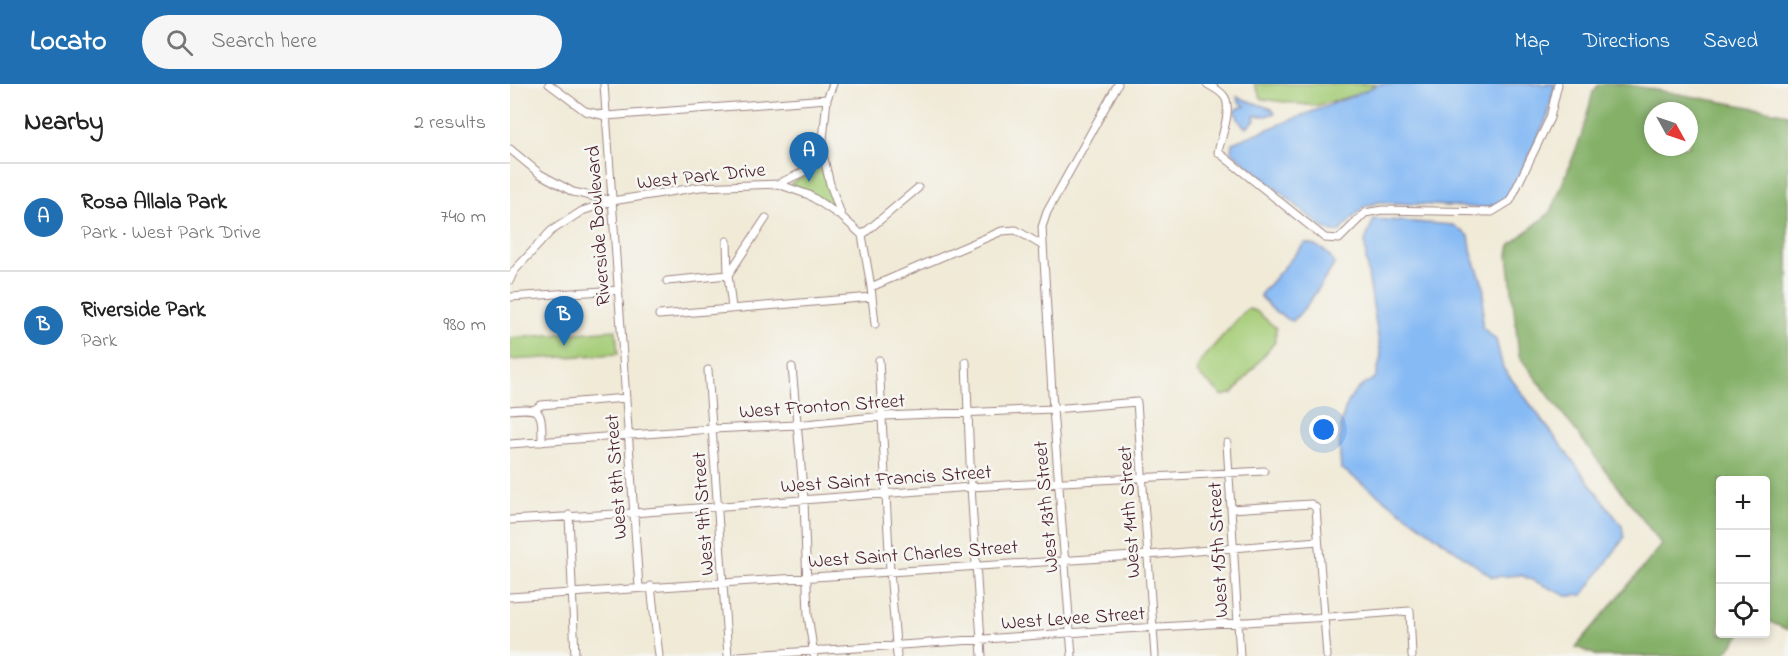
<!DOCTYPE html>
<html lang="en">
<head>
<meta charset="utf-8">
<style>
  :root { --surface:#fff; --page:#f6f6f6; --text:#222; --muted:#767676; --line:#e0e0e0; --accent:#1f6fb2 }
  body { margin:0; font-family:"Indie Flower",sans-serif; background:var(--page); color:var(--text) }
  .controls { position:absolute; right:18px; bottom:18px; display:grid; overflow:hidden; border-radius:6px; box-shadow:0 3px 9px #0003 }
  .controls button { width:54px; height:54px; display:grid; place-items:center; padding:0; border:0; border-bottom:2px solid var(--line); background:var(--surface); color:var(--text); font:30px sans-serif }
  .compass { position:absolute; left:1134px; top:18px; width:54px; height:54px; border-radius:50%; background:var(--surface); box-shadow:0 3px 9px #0003; rotate:130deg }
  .you { position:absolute; left:814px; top:346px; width:21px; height:21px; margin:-15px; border:4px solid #fff; border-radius:50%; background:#1a73e8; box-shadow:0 0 0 9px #1a73e833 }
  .badge { display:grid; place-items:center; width:39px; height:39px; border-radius:50%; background:var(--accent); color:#fff; font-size:20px; font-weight:700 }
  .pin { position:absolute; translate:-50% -50px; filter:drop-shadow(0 2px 3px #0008) }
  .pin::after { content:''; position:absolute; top:32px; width:21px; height:18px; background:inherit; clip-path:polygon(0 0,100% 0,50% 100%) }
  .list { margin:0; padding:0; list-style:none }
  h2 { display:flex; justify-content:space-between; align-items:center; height:78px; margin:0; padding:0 24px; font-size:26px }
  h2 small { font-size:20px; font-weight:400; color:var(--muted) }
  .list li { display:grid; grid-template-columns:39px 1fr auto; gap:18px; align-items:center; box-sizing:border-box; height:108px; padding:0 24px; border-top:2px solid var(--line) }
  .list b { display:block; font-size:22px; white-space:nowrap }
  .list p { margin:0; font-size:20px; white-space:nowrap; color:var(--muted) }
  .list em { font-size:20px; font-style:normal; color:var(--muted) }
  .icon { flex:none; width:33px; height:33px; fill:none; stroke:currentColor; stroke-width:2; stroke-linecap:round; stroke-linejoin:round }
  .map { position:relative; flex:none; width:1278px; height:572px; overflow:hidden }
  header { display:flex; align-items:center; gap:36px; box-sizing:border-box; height:84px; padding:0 30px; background:var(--accent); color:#fff }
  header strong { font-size:28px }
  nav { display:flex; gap:33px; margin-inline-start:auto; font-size:21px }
  .search { width:420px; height:54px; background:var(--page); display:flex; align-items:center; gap:15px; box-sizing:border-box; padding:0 21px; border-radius:33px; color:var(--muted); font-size:22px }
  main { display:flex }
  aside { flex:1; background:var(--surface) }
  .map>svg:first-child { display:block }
</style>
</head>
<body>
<header>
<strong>Locato</strong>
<div class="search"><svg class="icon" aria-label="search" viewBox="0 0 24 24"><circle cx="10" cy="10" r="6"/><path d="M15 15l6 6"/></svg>Search here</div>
<nav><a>Map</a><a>Directions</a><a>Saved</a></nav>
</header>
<main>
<aside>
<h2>Nearby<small>2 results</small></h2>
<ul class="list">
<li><span class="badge">A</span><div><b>Rosa Allala Park</b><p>Park · West Park Drive</p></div><em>740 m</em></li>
<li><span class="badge">B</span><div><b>Riverside Park</b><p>Park</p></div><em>980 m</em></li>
</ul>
</aside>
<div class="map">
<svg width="1278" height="572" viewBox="0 0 1278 572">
  <rect width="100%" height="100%" fill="#f6f6f2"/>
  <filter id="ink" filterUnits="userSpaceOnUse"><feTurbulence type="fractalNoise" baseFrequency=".0167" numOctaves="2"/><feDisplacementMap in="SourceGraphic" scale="12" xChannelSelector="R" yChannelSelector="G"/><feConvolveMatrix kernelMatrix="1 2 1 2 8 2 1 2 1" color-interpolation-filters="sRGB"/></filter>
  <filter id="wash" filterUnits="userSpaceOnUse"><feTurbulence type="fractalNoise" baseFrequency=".008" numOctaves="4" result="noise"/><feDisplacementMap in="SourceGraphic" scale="24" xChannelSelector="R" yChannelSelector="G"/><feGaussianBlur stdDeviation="1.35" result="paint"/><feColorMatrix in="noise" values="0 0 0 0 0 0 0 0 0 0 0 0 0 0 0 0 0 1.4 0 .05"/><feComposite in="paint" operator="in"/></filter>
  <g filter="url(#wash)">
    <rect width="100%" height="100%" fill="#f0ead7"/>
    <!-- green -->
    <path fill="#a6cd78" stroke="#787652" stroke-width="1.5" d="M744,0H865L856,8L805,22L752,15Z
      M311,74L316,97L324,120L322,122L280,100L297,90Z
      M739,225L746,227L766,244L765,258L723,309L713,312L687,289V285L692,275L736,226Z
      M106,246L108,270L0,276V254Z"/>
    <!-- forest -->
    <path fill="#84b068" stroke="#67684a" stroke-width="1.5" fill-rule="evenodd" d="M1089,0H1114L1278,30V546L1256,536V396H1210V550H1231L1213,572H1088L1066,563L1152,461L1009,272L998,170L1000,161L1041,128L1071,53L1083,8ZM1143,27H1179V63H1143Z"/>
    <!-- water -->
    <path fill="#86baf4" stroke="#686c90" stroke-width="1.5" d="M869,0H1045L1038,32L1000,111L989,119L975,124L869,118L854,123L829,148H822L811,142L721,67L722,59L850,9Z
      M727,13L762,25L765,29L756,32H744L745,36L736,44L730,38L725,28L726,25L735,22L729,18Z
      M864,135L943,141L959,152L962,170L974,203L972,243L986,256L993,284L1112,442L1114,454L1073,511L1057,512L1011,491L982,493L831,384C828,361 829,330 843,310C848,303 859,298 866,293L871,272L856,177L855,157Z
      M795,159C807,160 821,169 824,181L798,220L783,237C770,233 757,222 750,211Z"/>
  </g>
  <g filter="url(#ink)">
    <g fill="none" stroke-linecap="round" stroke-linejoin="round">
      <!-- minor casing -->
      <g stroke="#9d8481" stroke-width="9">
        <path id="minor" d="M39,0L75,27L96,32L317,15
          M94,0L129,503
          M697,0C702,3 709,6 713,11C724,21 711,54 708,68L815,154L829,155L855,129L872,126L982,128L1000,117L1040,34L1048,0
          M0,65L30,90L63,108L99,116
          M312,66L320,100L332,133L352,151L361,203L365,240
          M268,100L299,111L332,133
          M352,151L408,104
          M0,196L4,187L41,147L72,127L102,117L190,103L268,100L295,87L312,66L317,15L323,0
          M157,197L218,191L217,157
          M361,203L492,147L506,146L533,162
          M0,213L109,206
          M222,224L218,191L256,134
          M149,231L362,213
          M369,276L380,487L387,572
          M456,278L461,403L472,572
          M282,283L294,416L298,531L304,571
          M198,286L218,572
          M25,325L31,321L116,314
          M0,326C32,323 32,326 32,358
          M717,359L730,572
          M0,360L202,345L286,341L374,332L543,325L627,318L645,572
          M721,425L801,420L806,424L817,572
          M59,431L65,572
          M0,436L123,429L461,403L754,387
          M141,502L149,572
          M0,513L638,471L808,457
          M228,572C357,564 485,554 614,545C709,539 805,535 900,527L902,572
          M562,572L543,325L532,143L537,128L608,0"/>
      </g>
      <!-- minor -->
      <use href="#minor" stroke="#fff" stroke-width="7"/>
    </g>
  </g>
  <g text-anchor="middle" stroke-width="5" stroke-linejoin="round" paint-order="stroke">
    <!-- street labels -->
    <g font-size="20" fill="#4a1f2b" stroke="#f6f6f2">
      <text transform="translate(191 91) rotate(-6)" y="7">West Park Drive</text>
      <text transform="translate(87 142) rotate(-94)" y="7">Riverside Boulevard</text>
      <text transform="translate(312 321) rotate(-4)" y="7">West Fronton Street</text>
      <text transform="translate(105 393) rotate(-94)" y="7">West 8th Street</text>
      <text transform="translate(376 394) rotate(-4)" y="7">West Saint Francis Street</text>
      <text transform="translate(535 423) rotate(-95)" y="7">West 13th Street</text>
      <text transform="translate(618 428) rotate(-94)" y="7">West 14th Street</text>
      <text transform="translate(192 430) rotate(-94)" y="7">West 9th Street</text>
      <text transform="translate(707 466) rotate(-93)" y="7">West 15th Street</text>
      <text transform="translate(403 469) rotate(-4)" y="7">West Saint Charles Street</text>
      <text transform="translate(563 533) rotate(-4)" y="7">West Levee Street</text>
    </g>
  </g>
</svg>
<div class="controls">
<button>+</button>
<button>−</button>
<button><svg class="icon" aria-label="locate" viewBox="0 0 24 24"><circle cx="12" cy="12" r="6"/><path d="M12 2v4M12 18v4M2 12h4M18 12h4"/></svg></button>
</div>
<svg class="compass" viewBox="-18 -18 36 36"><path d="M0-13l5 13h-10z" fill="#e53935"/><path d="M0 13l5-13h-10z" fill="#767676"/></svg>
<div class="you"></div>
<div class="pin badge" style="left:299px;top:98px">A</div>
<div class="pin badge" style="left:54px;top:262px">B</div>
</div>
</main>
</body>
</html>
